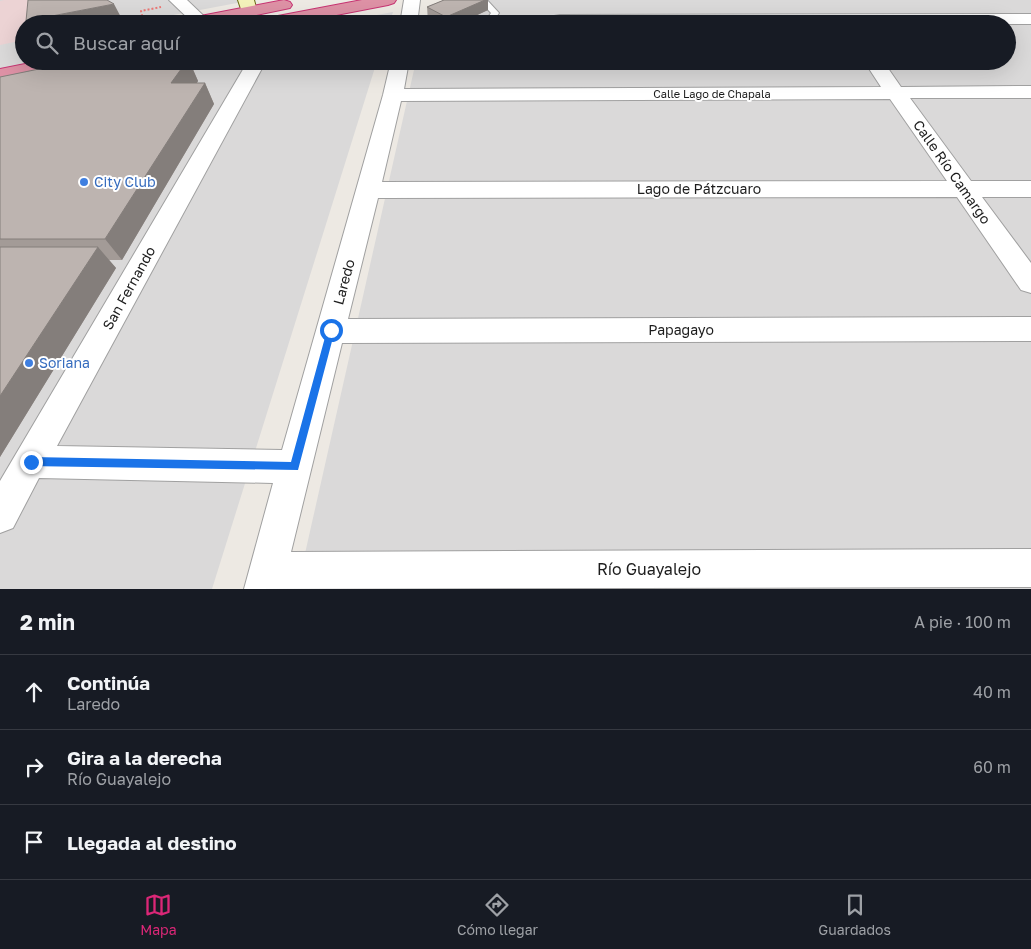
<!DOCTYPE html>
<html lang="es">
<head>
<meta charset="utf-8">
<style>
  :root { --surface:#171b24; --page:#242831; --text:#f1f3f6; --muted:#9ea1a6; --line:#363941; --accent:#db2777 }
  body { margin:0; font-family:"Golos Text",sans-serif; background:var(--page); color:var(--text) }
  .stop { position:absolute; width:15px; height:15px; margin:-11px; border:4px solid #1a73e8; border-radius:50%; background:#fff }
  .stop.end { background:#1a73e8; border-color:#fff; box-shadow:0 1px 5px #0008 }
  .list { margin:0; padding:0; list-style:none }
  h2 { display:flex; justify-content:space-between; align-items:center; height:65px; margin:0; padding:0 20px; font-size:21px }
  h2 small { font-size:16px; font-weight:400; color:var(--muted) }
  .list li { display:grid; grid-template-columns:32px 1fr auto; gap:15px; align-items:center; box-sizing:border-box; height:75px; padding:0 20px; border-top:1px solid var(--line) }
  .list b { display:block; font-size:19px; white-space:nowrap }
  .list p { margin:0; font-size:16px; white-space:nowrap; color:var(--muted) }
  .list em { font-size:16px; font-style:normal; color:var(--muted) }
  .icon { flex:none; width:28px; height:28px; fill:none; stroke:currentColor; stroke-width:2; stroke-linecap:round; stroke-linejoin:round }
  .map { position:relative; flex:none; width:1031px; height:589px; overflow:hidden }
  .search { position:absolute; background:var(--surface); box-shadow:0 5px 20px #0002; left:15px; right:15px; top:15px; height:55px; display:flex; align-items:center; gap:12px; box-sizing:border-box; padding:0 18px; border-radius:28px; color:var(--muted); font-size:19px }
  .sheet { height:290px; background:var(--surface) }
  nav { display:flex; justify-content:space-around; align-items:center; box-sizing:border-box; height:70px; border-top:1px solid var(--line); background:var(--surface); font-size:14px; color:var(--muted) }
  nav a { display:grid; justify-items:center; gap:2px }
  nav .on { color:var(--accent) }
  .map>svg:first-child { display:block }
</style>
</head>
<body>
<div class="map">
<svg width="1031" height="589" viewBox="0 0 1031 589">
  <rect width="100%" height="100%" fill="#ede9e3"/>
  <!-- residential -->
  <path fill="#dad9d9" d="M0,0H253L152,19L133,17L143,24H24V61H377L212,589H0Z
    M453,0H1031V589H297L416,61H1007V24H425L429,5Z
    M393,12L389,24H328Z"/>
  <!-- commercial -->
  <path fill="#ecd3d4" d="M4,0H89L38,24H24V40L0,45V1Z"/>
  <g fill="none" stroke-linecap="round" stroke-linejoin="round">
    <!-- lane casing -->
    <g stroke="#a0a0a0" stroke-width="2">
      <path id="lane" d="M479,0H487L499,13L491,24H483L491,13Z
        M409,14L429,22L430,24C421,24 412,23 405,17Z"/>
    </g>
    <!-- street casing -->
    <g stroke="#a0a0a0" stroke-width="2">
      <path id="street" d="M169,0H187L209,21L208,24H194Z
        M404,0H420L417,24H400Z
        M1031,14V24H555L552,20L554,16L560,15Z
        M248,61H266L57,446L282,450L383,95L391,61H409L404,89L881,87L864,61H883L901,87L1031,86V98H910L971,181H1031V197H982L1031,263V293L1021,290L957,197L378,198L348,319L1031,317V341L342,343L291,552L1031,549V587L244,589L273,483L39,478L13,528L0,533V481ZM890,99L947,181L382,182L401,101Z"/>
    </g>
    <!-- secondary casing -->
    <g stroke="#65680f" stroke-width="2">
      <path id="secondary" d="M238,0H254L257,11L255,15H243Z"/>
    </g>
    <!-- highway casing -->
    <g stroke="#c73472" stroke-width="2">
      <path id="highway" d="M284,0L290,2L292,5L290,8L213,24H177L179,20L185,19Z
        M362,0H396L394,3L388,5L290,24H254L256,20L262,19Z
        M40,61H78L76,65L0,81V69Z"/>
    </g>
    <!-- path -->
    <path stroke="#ec7774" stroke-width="2" stroke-dasharray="2 2" stroke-linecap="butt" d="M144,24L141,11L161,7"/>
    <!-- lane -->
    <use href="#lane" fill="#fff" fill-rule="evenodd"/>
    <!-- street -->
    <use href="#street" fill="#fff" fill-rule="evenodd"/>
    <!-- secondary -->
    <use href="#secondary" fill="#f3f1ba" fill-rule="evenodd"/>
    <!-- highway -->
    <use href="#highway" fill="#dd91a5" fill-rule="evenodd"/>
  </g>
  <!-- wall -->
  <path fill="#a39b97" d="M444,0H488V10L458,24H437L428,19L427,7Z
    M78,61H194L191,65L198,81L197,83H205L214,104L122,260H109L116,268L0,457V77Z"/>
  <!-- shaded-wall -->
  <path fill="#847e7b" d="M485,0H488V10L458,24H446V17Z
    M114,4L123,21L107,24H28L26,21Z
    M169,61H194L191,65L198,81L182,104L171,83Z
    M205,83L214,104L122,260L105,239Z
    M98,247L116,268L0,457V396Z"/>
  <!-- building -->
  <path fill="#bdb4b0" stroke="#847e7b" d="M28,0H107L114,4L26,21Z
    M444,0H485L446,17L427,7Z
    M78,61H187L171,83H205L105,239H0V77Z
    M0,247H98L0,396Z"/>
  <!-- route -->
  <path fill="#1a73e8" d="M331,327L335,330L298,470L27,466L26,462L31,457L291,462L327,330Z"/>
  <!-- markers -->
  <g fill="#3f7fe0" stroke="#fff" stroke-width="2">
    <circle cx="84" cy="182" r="5"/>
    <circle cx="29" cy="363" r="5"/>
  </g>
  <g text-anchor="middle" stroke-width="4" stroke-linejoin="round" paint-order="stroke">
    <!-- far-street labels -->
    <g font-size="11" fill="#1c1c1c" stroke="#fff">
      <text x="712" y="98">Calle Lago de Chapala</text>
    </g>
    <!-- street labels -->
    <g font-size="14" fill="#1c1c1c" stroke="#fff">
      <text transform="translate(952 172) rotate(55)" y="5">Calle Río Camargo</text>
      <text x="699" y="194">Lago de Pátzcuaro</text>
      <text transform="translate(344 282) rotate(-75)" y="5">Laredo</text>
      <text transform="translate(129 288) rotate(-61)" y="5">San Fernando</text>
      <text x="681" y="335">Papagayo</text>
    </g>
    <!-- shop labels -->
    <g font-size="14" fill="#366cbe" stroke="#fff" text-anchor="start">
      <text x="94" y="187">City Club</text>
      <text x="39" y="368">Soriana</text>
    </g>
    <!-- near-street labels -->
    <g font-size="16" fill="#1c1c1c" stroke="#fff">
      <text x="649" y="575">Río Guayalejo</text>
    </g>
  </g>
</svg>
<div class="stop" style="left:331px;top:330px"></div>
<div class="stop end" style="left:31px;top:462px"></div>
<div class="search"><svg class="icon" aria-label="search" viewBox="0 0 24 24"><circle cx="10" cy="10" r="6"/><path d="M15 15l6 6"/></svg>Buscar aquí</div>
</div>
<section class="sheet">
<h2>2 min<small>A pie · 100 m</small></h2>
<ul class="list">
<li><svg class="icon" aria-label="ahead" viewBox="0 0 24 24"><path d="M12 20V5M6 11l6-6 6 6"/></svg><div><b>Continúa</b><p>Laredo</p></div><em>40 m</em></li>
<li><svg class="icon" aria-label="right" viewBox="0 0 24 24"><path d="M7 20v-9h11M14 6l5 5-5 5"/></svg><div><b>Gira a la derecha</b><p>Río Guayalejo</p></div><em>60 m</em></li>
<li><svg class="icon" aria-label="arrive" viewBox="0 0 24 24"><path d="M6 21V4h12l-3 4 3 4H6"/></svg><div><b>Llegada al destino</b></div></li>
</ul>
</section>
<nav>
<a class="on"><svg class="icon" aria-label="map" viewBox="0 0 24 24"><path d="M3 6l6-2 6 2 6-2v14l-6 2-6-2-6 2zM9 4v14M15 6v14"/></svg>Mapa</a>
<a><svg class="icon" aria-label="directions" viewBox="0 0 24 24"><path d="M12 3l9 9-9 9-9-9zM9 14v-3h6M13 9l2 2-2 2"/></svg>Cómo llegar</a>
<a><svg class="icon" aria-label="saved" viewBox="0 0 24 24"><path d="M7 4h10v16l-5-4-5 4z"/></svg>Guardados</a>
</nav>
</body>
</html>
